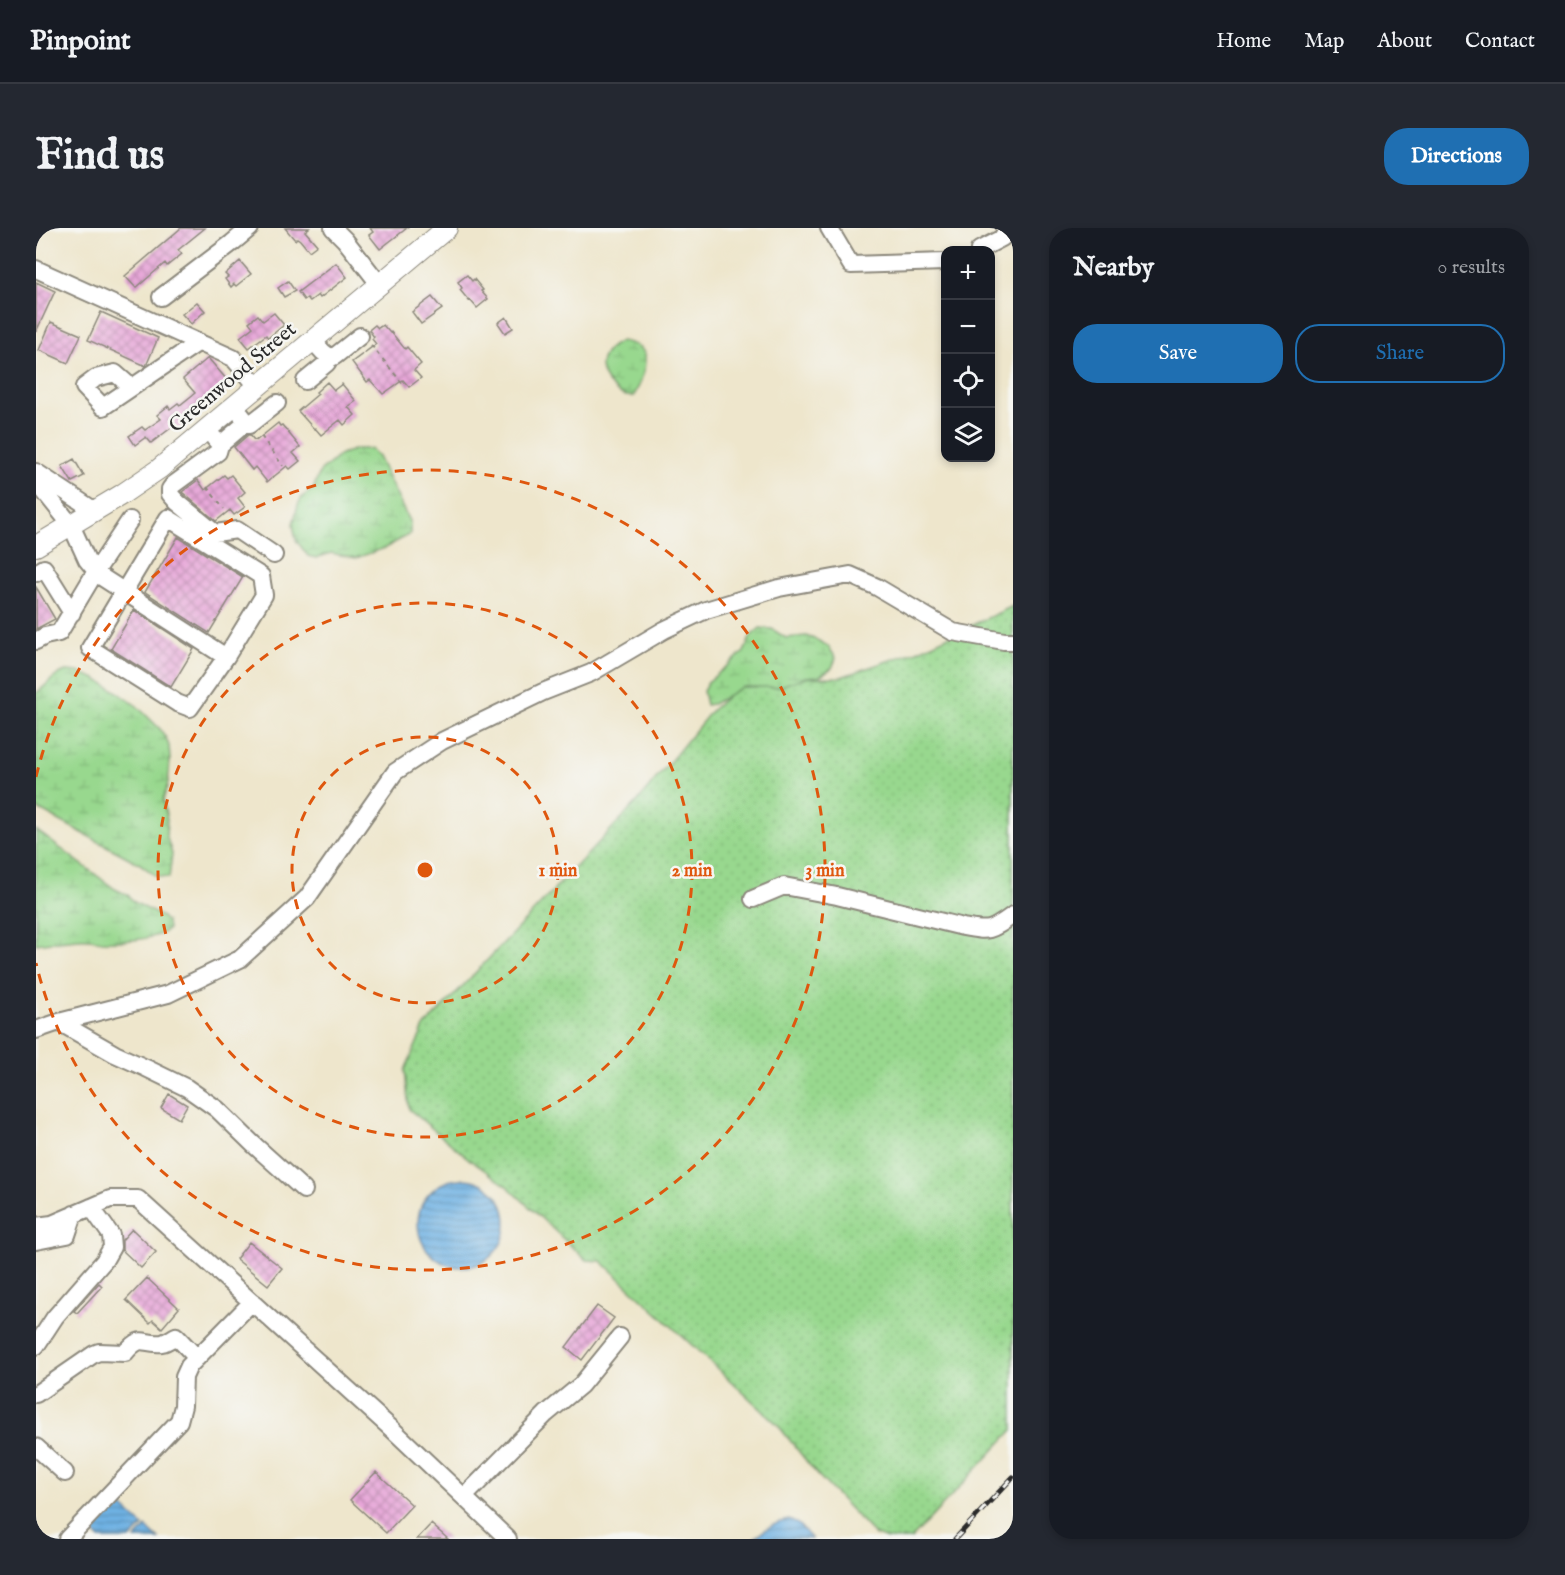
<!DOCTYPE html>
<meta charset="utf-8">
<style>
:root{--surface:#171b24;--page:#242831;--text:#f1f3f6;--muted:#9ea1a6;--line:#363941;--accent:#1f6fb2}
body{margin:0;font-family:"IM FELL English",serif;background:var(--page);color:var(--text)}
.controls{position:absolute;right:18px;top:18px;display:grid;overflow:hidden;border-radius:12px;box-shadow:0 3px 9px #0003}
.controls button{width:54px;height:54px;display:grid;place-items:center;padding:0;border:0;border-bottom:2px solid var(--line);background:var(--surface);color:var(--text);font:30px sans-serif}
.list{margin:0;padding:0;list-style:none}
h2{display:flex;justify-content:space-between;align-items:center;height:78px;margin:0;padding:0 24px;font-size:26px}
h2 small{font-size:20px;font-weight:400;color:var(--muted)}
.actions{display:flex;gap:12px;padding:18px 24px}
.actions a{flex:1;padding:14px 0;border:2px solid var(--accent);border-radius:24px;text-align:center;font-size:21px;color:var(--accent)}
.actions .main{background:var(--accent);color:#fff}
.icon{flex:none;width:33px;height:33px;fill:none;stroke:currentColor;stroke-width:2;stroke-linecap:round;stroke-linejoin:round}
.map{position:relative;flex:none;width:977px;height:1311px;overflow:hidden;border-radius:24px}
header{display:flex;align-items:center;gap:36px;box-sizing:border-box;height:84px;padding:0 30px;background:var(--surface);border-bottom:2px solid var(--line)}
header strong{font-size:28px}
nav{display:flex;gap:33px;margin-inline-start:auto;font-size:21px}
.intro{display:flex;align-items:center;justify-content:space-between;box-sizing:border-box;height:144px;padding:0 36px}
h1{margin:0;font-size:42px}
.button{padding:15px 27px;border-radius:24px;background:var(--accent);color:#fff;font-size:21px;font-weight:700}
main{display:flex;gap:36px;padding:0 36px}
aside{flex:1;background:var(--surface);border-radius:24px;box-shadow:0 3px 9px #0003}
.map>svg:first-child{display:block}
</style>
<header>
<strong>Pinpoint</strong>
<nav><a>Home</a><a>Map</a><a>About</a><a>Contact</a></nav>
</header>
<div class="intro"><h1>Find us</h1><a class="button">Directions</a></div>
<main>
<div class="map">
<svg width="977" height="1311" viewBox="0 0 977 1311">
<defs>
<pattern id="grass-dots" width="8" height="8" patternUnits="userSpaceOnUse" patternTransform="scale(1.5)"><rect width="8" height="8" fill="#98d88e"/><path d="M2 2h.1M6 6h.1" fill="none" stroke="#83ba7b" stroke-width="1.8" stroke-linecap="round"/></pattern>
<pattern id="wetland-marsh" width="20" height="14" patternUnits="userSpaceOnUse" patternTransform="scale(1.5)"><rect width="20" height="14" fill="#98d88e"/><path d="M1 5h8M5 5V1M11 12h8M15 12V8" fill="none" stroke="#83ba7b"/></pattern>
<pattern id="water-rules" width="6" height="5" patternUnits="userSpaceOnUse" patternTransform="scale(1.5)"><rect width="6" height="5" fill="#6eb1e3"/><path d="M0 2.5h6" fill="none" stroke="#5b90b8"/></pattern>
<pattern id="building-cross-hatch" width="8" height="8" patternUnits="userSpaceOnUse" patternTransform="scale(1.5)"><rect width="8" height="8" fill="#e7a5d8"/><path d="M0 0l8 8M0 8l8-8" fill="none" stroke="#bb87af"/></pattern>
</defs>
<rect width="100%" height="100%" fill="#f6f6f2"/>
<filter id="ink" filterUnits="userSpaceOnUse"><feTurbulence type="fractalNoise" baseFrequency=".0167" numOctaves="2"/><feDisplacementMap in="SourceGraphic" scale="12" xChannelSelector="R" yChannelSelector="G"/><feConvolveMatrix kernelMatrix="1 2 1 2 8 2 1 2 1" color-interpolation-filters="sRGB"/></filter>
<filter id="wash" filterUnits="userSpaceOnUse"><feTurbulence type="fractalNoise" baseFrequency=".008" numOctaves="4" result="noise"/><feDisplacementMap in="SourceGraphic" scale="24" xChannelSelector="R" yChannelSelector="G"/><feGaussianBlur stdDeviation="1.35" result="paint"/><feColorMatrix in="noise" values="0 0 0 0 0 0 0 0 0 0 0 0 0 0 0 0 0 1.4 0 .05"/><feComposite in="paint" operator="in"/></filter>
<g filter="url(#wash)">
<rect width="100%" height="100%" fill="#eee6cc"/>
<path fill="url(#grass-dots)" stroke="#62825c" stroke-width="1.5" d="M977 378V1202L875 1311H851L838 1306 779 1244 741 1196 565 1033 550 1032 471 958 434 932 373 881 369 842 388 799 601 574 676 482 707 454 739 450 805 449 881 423Z"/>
<path fill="url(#wetland-marsh)" stroke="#62825c" stroke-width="1.5" d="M585 113C607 117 613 123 607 146 605 154 602 161 598 168 589 170 582 165 576 159 558 141 563 124 585 113Z
M321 221H335L342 229 374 295V306L349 320 320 330 295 325 280 330 272 328 260 312 257 296 262 277 266 269 277 261 284 244 305 226Z
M724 400 736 401 750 410 770 408 781 412 792 418 800 430 796 440 783 448 769 449 742 459H706L677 476 670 477 667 463 673 453 708 424 715 408Z
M30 443 43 444 60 451 80 463 101 478 124 501 130 510 133 518 134 532 132 555 127 572 131 592 130 607 136 626 133 650 120 648 104 636 0 580V465C11 458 18 446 30 443Z
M0 602 79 661 92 667 98 674 126 689 131 694 132 701C122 712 82 714 67 713 59 712 51 710 43 711 29 712 14 714 0 716Z"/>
<path fill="url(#water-rules)" stroke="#4c6e87" stroke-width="1.5" d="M382 995a44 44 0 1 1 88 0a44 44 0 1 1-88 0Z
M77 1270 107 1298 94 1311H64L50 1298Z
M753 1292 762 1296 776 1311H717C728 1302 739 1294 753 1292Z
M110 1299 123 1311H99Z"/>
<g id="blocks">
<path fill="url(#building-cross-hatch)" d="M145 0H169L142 22 146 26 131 38 129 35 100 60 89 48Z
M249 0H273L269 3 281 17 273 23 264 12 261 10 259 12Z
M334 0H371L344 21 333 7 337 4Z
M204 33 215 46 200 58 198 56 195 59 189 51 192 49 189 46Z
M300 35 311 49 284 70 282 67 274 73 271 70 268 72 262 64Z
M431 47 436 53 438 51 447 62 445 63 452 71 441 80 434 72 433 73 424 62 426 60 422 54Z
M252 53 259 63 248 69 242 60Z
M0 54 19 63 0 104Z
M396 69 406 81 385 96 376 84Z
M161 74 169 83 155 96 146 86Z
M65 84 122 110 110 138 52 112Z
M238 85 248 97 232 110 230 107 213 120 204 109 217 99 213 94 222 87 227 93Z
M470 89 477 100 469 105 462 95Z
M15 94 45 107 32 135 3 122Z
M339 97 342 100 347 97 354 105 355 104 369 121 371 119 385 136 378 142 385 150 373 159 367 152 347 166 334 152 331 154 316 134 340 116 336 111 338 109 333 102Z
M172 130 192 153 148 192 151 196 143 202 139 197 115 215 110 209 99 217 93 208 106 199 109 202 125 191 121 187 132 178 134 181 142 175 144 177 159 165 147 151Z
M291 154 298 162 306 156 320 173 312 179 319 187 308 197 304 192 285 207 279 200 278 201 262 183 282 166 280 164Z
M242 195 244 198 246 197 264 219 257 225 264 233 254 241 251 238 231 254 219 239 216 242 198 219 212 207H214L218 212 221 211V212Z
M38 231 48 248 36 254 26 238Z
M188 247 191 250 195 247 209 264 202 270 209 279 198 287 194 282 180 293 146 264 162 252 169 262Z
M142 309 207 349 173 405 109 364Z
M0 359 19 391 0 401Z
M98 382 158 421 135 459 75 421Z
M133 866 151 877 143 891 125 880Z
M96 1001 120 1024 105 1040 86 1022V1012Z
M213 1014 246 1040 232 1057 200 1031Z
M111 1050 143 1080 126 1100 117 1092 114 1095 90 1072Z
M63 1055 66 1058 41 1085 38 1083Z
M561 1078 578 1090 546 1132 530 1119Z
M340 1244 376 1277 350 1305 314 1272Z
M395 1296 412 1311H381Z"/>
</g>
</g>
<g filter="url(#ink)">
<use href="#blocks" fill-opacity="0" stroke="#8c887c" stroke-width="1.5"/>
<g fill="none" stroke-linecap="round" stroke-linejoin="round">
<g stroke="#8c887c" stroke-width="20">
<path id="minor" d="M297 0 309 12 344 57
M793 0 815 37 909 34
M943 22 966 10 970 3 969 0
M0 41 197 130 222 159
M125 69 196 15 214 0
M277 113 287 124 295 130 299 128 324 108
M269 153 291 135 292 129
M95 159 79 145 60 150 48 159 67 179 163 114
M199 179 213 197 241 175
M178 210 184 217 211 194
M184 217 182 224 137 257 134 261V266L141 274 179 305 201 302 238 327
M0 244 59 283
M0 259 3 257 35 297 51 332 64 348 190 429 154 480 141 475 54 420 132 290 225 348 228 367 190 429
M0 345 8 340 36 385
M0 413 9 408 23 405 60 343 94 292
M717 671 748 658 801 668 927 699C954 704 955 703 977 687
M23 794 132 766 204 731 271 670 359 544 406 513 507 464 555 445 628 402 670 382 743 360 814 347 841 359 917 404 968 413H977
M0 802 23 794 79 826 110 840 151 860 181 881 217 916 268 962
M0 998 16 996 74 971H102L357 1202 472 1311
M0 1013 31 1007 38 986
M0 1118 19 1089 68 1033 76 1019 75 1007 55 979
M0 1166 58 1126 63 1124 89 1125C106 1105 106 1117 126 1115 131 1114 136 1110 140 1108L161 1130
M0 1219 29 1245
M428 1269 510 1186 545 1157 584 1109
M31 1311 143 1193 147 1178 148 1149 153 1138 216 1074"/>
</g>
<g stroke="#8c887c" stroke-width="22">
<path id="major" d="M0 318 85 267 123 241 411 0"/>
</g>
<path stroke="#8c887c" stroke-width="2" stroke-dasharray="4.5 4.5" stroke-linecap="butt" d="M335 117 367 156
M225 208 247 238
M171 259 188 281"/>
<use href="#minor" stroke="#fff" stroke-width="16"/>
<use href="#major" stroke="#fff" stroke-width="20"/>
<g stroke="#2b2b2b" stroke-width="5">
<path id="rail" d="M919 1311 977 1249"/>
</g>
<use href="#rail" stroke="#f6f6f2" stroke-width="3" stroke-dasharray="9" stroke-linecap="butt"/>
</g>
</g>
<g fill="none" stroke="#df570e" stroke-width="3" stroke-dasharray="10 8">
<circle cx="389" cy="642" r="133"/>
<circle cx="389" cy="642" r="267"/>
<path d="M0 549A400 400 0 1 1 0 735"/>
</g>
<g text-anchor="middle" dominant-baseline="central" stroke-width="5" stroke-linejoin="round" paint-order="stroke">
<g font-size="21" fill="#2b2b2b" stroke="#f6f6f2">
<text transform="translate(197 150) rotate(-40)">Greenwood Street</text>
</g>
</g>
<circle cx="389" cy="642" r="9" fill="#df570e" stroke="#f6f6f2" stroke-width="3"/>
<g font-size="18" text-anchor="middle" font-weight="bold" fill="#df570e" stroke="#f6f6f2" stroke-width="5" stroke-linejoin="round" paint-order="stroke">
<text x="522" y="648">1 min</text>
<text x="656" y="648">2 min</text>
<text x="789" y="648">3 min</text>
</g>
</svg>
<div class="controls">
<button>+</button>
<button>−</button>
<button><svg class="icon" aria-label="locate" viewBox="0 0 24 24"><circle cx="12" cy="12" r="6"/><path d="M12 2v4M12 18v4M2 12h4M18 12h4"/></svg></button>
<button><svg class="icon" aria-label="layers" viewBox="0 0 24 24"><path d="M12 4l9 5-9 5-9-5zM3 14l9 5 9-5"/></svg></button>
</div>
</div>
<aside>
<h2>Nearby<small>0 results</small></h2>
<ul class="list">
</ul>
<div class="actions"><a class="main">Save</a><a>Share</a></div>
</aside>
</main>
